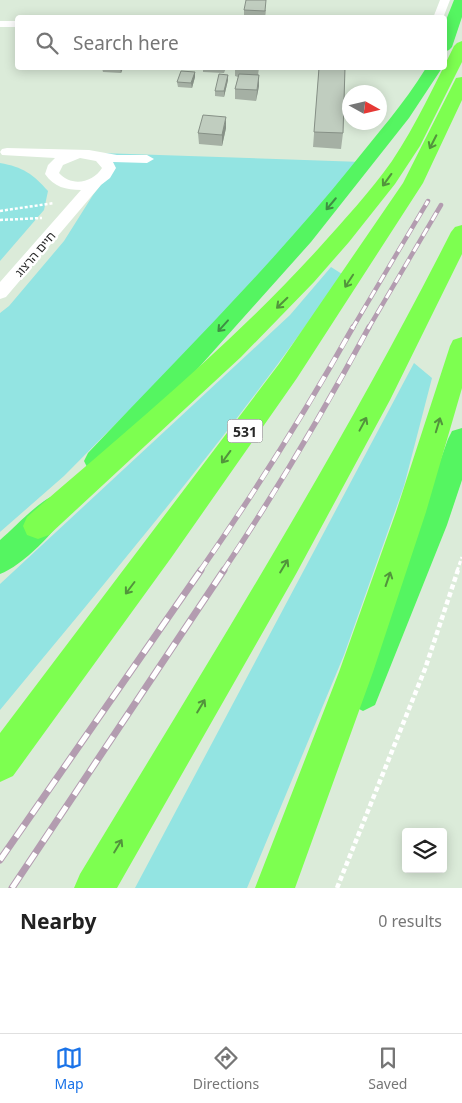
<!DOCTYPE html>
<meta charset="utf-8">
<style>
:root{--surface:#fff;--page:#f6f6f6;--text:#222;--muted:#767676;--line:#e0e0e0;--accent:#1a73e8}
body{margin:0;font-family:"Noto Sans","Noto Sans Hebrew",sans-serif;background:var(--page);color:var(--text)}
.controls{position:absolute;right:15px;bottom:15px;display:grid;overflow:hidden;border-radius:5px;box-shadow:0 2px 12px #0003}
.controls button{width:45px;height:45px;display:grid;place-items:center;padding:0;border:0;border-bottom:1px solid var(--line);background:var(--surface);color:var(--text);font:25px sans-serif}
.compass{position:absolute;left:342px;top:85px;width:45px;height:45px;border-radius:50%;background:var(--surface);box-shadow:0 2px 12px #0003;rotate:98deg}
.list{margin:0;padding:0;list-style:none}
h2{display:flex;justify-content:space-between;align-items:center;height:65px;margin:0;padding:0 20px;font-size:21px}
h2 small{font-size:16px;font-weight:400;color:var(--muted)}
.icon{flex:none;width:28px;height:28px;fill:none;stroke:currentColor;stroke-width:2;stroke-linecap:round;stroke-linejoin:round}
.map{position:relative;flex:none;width:462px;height:888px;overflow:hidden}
.search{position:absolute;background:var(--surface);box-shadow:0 2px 12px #0003;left:15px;right:15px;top:15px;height:55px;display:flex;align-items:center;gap:12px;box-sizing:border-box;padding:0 18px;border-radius:5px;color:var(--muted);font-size:19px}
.sheet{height:145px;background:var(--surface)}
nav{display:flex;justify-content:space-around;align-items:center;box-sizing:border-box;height:70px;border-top:1px solid var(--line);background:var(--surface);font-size:14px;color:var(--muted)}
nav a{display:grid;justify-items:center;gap:2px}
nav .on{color:var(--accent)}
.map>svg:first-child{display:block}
</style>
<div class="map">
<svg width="462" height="888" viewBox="0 0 462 888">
<rect width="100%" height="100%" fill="#dbebd9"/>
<path fill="#93e4e2" d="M100 153 362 162 288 250 64 476 0 532V313L9 306 64 241 93 195 113 169Z
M0 163C23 167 33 174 48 191L44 210 0 261Z
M331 267 342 274C238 426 117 568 0 710V584L290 315Z
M414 363 432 378 404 486 344 655 247 888H135Z"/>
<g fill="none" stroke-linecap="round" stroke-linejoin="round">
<path stroke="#fff" stroke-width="2.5" stroke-dasharray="3 2" stroke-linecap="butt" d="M0 211 54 203
M0 220 42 218"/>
<path stroke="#fff" stroke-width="3" stroke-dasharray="4 2.5" stroke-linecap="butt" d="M457 571 462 557"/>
<path stroke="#fff" stroke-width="4.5" stroke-dasharray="5 3" stroke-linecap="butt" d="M337 888 425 669 458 570"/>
<path fill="#fff" fill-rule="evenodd" d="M440 0H450L443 18H433Z
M0 21H18V27H0Z
M7 148 89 150 117 155H147L154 159 147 163 113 162 116 168 110 178 101 185 6 297 0 299V282L81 190C66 190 54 187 45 174L48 165 55 158 2 155 0 152 2 149ZM80 158 96 161 102 168C93 183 71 187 59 173L63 165Z"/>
<path fill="#55f561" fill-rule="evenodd" d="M454 0H462V17L452 47 449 50 444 52V25Z
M426 68H442L409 118 311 242 108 469 98 473 88 469 84 461 88 453C177 359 269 268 350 168 376 135 404 104 426 68Z
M462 428V480L447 525 375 705 363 711 351 705 345 693 417 525 448 439 452 431Z
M53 496 63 500 68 509C57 531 22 566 0 574V540C14 528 38 502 53 496Z"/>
<path fill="#7dff50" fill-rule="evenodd" d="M462 41V62L420 146 395 184 349 242 314 282 241 357 49 535 38 539 27 535 23 526 27 517C127 430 230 346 319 248 344 220 370 192 392 161 416 125 435 84 454 46L457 43Z
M462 77V100L423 183 297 378 171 558 13 776 0 782V733L279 364 403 183 454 82 456 78Z
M462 225V254L390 400 296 574 117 888H74L80 874C208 662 339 453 451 232L455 227Z
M462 337V388L426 512 373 672 295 888H255L339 672 396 512 450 346 453 340Z"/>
<g stroke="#b39cb0" stroke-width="4.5">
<path id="rail-far2" d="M352 329 428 201
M368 329 441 205"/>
</g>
<g stroke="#b39cb0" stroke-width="5.5">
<path id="rail-far1" d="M200 571C255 492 306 411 353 327
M223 571C276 492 324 411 369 327"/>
</g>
<g stroke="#b39cb0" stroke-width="7">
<path id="rail" d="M0 860 201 570
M12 888 224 570"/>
</g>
<use href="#rail-far2" stroke="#fff" stroke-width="3" stroke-dasharray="9" stroke-linecap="butt"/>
<use href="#rail-far1" stroke="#fff" stroke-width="4" stroke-dasharray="11" stroke-linecap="butt"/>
<use href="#rail" stroke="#fff" stroke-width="5" stroke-dasharray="14" stroke-linecap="butt"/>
</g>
<path fill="#a5b0a4" d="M244 10H266L265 18H244Z
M102 68H123L121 73 103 72Z
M203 68H226L224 73 203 72Z
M235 68H259L258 75 259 86 256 101 235 99V89L238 77 235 76Z
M319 68H345L343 133 341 149 313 147Z
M195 72V77L192 88 178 87 177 82Z
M228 75V80L224 97 215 96V91Z
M226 128 222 146 199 144 198 133Z"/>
<path fill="#869086" d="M120 68H123L121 73Z
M195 72V77L192 88 191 83Z
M228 75V80L224 97V91Z
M259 75V86L256 101 257 90Z
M226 117V128L222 146V135Z"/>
<path fill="#c0cdbf" stroke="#869086" d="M246 0H266L265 11 244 10Z
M319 68H345L343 133 314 132Z
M181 71 195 72 191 83 177 82Z
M219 74 228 75 224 91H215Z
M239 74 259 75 257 90 235 89Z
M203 115 226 117 222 135 198 133Z"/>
<defs><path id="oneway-shaft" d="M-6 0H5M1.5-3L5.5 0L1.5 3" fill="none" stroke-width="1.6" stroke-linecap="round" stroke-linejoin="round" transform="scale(1.25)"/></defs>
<g stroke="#52943c">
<use href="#oneway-shaft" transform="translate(433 142) rotate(117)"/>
<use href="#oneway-shaft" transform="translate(387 180) rotate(126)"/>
<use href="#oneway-shaft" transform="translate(349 281) rotate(123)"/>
<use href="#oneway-shaft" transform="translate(282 303) rotate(136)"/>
<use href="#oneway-shaft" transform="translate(363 424) rotate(-62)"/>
<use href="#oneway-shaft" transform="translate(438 425) rotate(-73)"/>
<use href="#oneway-shaft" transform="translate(226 457) rotate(126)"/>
<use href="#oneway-shaft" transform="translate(284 566) rotate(-59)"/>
<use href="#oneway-shaft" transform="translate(388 579) rotate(-71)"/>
<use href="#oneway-shaft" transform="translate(130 588) rotate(127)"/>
<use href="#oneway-shaft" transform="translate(201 706) rotate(-59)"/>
<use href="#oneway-shaft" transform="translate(118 846) rotate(-59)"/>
</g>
<g stroke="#3e8e44">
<use href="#oneway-shaft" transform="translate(331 204) rotate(130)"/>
<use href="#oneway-shaft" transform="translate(223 326) rotate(132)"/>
</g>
<g text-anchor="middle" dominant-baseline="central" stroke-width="5" stroke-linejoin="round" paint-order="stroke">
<g font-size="12" fill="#282828" stroke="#fff">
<text transform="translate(35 254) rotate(-49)">חיים הרצוג</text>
</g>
<rect fill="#fff" stroke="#686868" stroke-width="1" x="227.5" y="419.5" width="35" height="23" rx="4"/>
<g font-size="14" font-weight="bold" fill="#282828">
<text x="245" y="431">531</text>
</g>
</g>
</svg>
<div class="controls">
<button><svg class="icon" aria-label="layers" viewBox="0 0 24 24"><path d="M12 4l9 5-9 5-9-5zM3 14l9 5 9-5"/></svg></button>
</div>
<svg class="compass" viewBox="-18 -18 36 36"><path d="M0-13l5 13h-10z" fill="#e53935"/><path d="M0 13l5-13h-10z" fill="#767676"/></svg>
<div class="search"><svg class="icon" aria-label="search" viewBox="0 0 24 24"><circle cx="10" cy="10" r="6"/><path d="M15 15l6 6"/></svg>Search here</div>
</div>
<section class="sheet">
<h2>Nearby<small>0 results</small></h2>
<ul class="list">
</ul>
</section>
<nav>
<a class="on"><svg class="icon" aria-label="map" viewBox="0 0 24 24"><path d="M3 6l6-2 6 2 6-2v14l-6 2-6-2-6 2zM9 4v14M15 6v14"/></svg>Map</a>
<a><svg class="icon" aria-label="directions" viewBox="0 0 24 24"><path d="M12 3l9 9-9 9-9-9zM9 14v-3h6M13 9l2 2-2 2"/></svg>Directions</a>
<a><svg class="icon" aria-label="saved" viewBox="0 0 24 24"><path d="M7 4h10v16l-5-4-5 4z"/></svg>Saved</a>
</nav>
